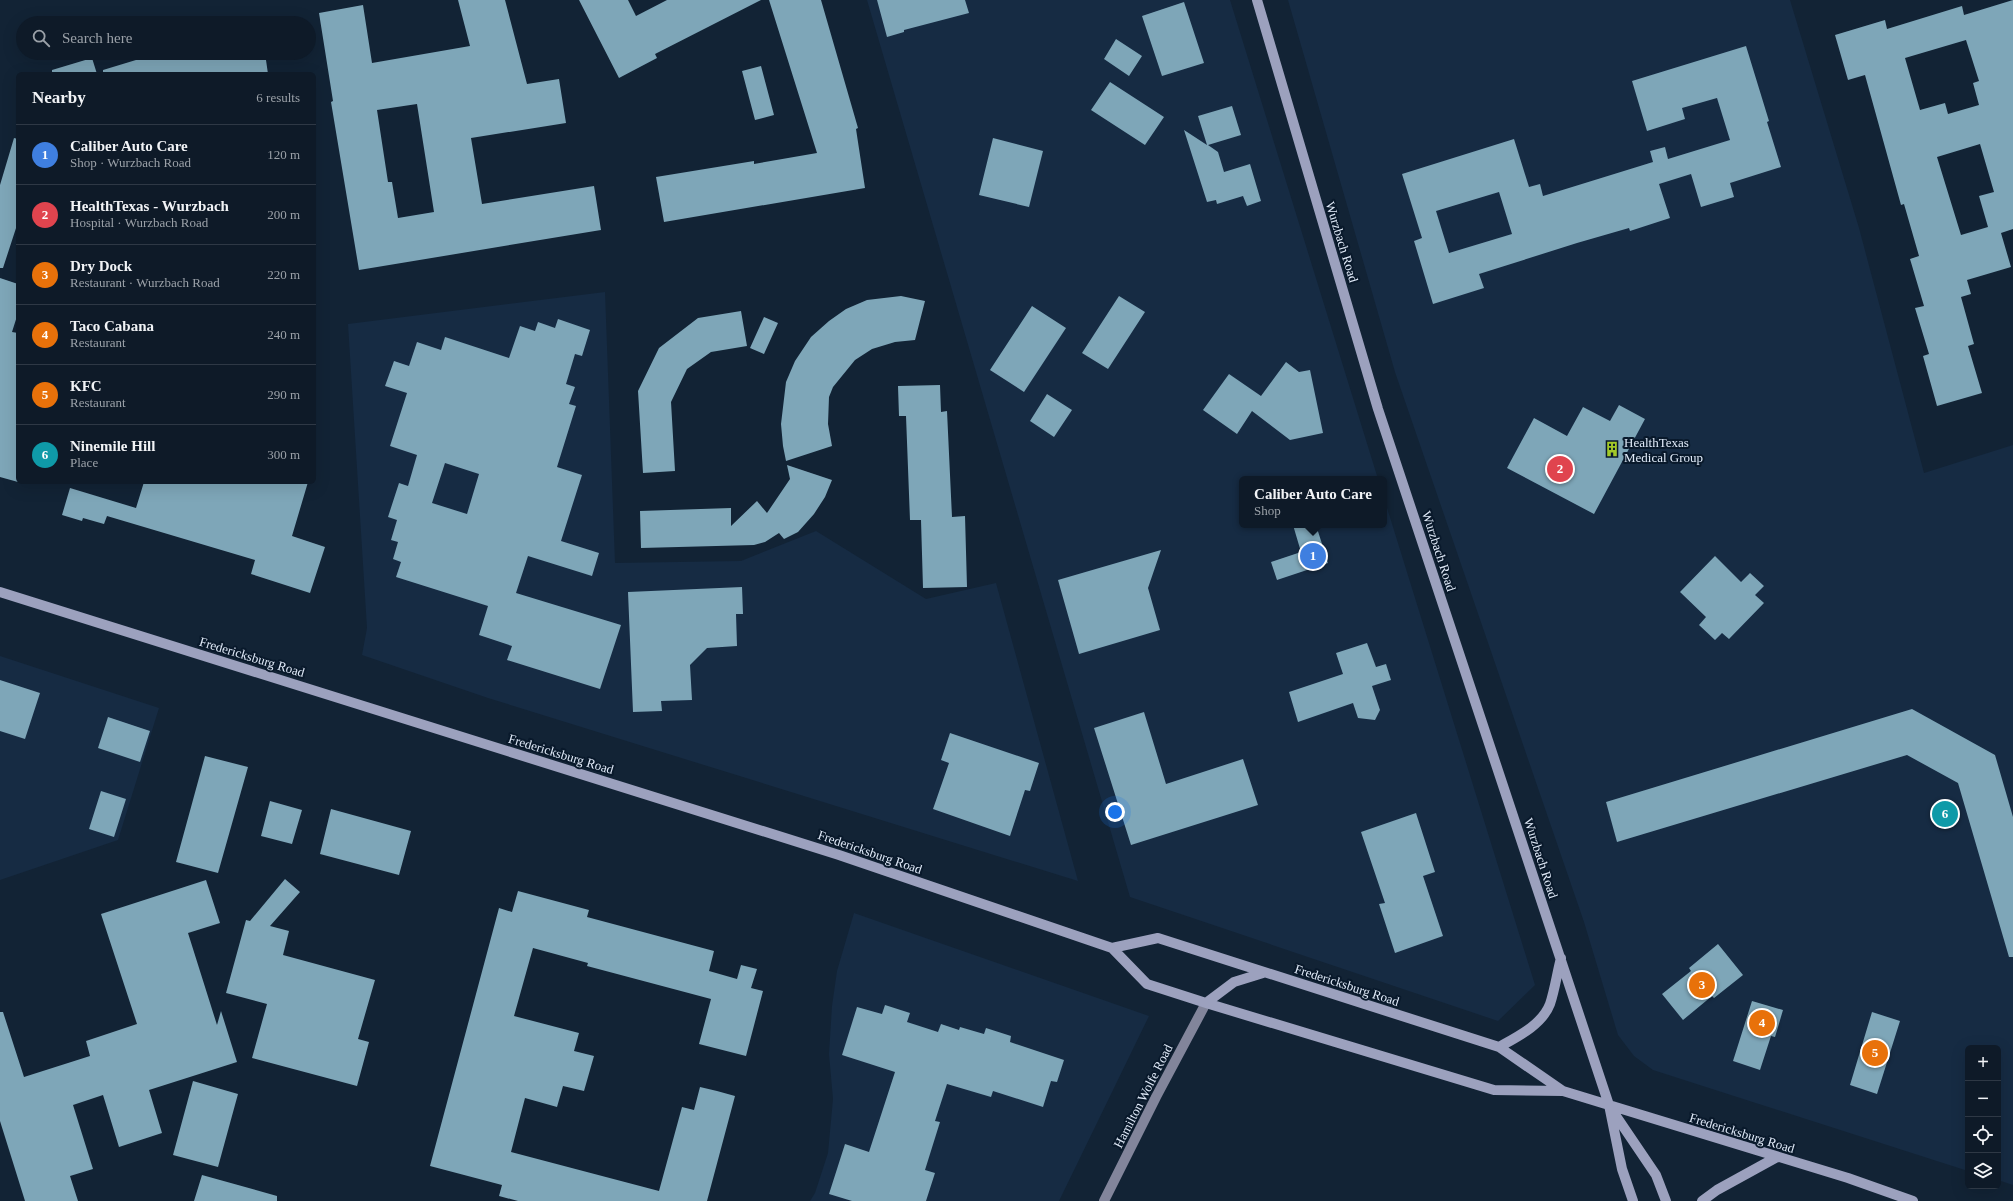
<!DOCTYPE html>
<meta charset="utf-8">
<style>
:root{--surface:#0e1a28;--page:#172330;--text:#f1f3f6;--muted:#9ba1a8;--line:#2e3845;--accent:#1a73e8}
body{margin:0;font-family:Georgia,serif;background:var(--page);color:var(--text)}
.controls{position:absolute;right:12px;bottom:12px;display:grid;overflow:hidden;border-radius:6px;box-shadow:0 4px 16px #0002}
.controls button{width:36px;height:36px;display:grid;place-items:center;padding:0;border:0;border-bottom:1px solid var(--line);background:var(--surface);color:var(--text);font:20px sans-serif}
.you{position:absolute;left:1115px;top:812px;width:14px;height:14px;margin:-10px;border:3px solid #fff;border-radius:50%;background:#1a73e8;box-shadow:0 0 0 6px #1a73e833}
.badge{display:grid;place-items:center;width:26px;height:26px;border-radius:50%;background:var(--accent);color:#fff;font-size:13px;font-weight:700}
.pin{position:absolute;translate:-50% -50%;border:2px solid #fff;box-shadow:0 1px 4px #0006}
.popup{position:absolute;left:1239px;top:476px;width:148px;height:52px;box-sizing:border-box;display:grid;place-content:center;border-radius:6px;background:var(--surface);filter:drop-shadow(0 1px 3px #0005);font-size:13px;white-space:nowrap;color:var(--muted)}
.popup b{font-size:15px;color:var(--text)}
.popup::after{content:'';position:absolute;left:50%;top:100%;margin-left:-8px;border:8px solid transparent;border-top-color:var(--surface)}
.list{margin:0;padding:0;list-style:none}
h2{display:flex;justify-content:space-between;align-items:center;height:52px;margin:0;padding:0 16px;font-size:17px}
h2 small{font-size:13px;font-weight:400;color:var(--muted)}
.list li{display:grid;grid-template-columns:26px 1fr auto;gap:12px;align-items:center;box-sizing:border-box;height:60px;padding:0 16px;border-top:1px solid var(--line)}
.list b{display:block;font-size:15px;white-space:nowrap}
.list p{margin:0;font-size:13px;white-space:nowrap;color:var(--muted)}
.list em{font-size:13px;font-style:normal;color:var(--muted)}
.icon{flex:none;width:22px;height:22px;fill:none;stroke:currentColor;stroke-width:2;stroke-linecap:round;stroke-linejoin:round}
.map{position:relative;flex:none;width:2013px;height:1201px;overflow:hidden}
.search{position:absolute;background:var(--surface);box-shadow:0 4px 16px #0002;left:16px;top:16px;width:300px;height:44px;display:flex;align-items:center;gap:10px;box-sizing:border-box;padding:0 14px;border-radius:22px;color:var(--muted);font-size:15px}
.panel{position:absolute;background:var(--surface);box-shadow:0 4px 16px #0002;left:16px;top:72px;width:300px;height:412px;border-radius:6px}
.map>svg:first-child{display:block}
</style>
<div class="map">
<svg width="2013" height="1201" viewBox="0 0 2013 1201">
<rect width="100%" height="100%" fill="#122335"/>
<path fill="#162b43" d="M867 0H1230L1378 479H1242V525H1384V498L1535 985 1498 1021 1130 897Z
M1288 0H1790L1859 228 1924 473 2013 445V1185L1998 1180V1048H1968V1171L1653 1070 1634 1056 1618 1035 1584 922 1395 372Z
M605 292 615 563 741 561 816 531 926 599 996 583 1078 881 488 698 362 655 367 628 348 324Z
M0 656 159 708 118 840 0 880Z
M854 913 1149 1016 1059 1201H810L815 1193 828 1153 833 1099 829 1054 832 1006 837 971Z"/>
<path fill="#7ea6b8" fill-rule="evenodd" d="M458 0H505L527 84 559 79 566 123 471 138 482 204 594 186 601 230 359 270 331 102 333 101 319 13 363 5 372 63 470 46ZM417 104 434 212 398 218 392 182H388L377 110Z
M579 0H628L636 16 667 0H761L655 54 657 58 619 78Z
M769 0H821L858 128 856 129 865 188 664 222 656 177 754 161V164L817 153Z
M877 0H965L969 13 904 30V32L887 37Z
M2013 0V229L2001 233 2011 267 1967 280 1971 294 1961 297 1974 344 1968 346 1982 393 1937 406 1923 356 1929 354 1915 308 1924 306 1910 259 1919 256 1904 204 1901 205 1865 75 1848 80 1835 35 1885 20 1887 29 1962 6 1964 15ZM1966 40 1979 81 1973 83 1979 105 1948 114 1945 103 1920 110 1905 58ZM1980 144 1994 192 1979 196 1988 227 1961 235 1937 157Z
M1184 2 1204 63 1162 76 1142 16Z
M1116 39 1142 56 1129 76 1104 59Z
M1746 46 1769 121 1767 122 1781 167 1730 183 1734 197 1701 207 1691 174 1659 184 1670 218 1630 231 1629 228 1577 243 1479 274 1484 288 1433 304 1414 241 1422 238 1402 174 1514 139 1529 187 1540 184 1543 196 1653 162 1650 151 1665 147 1668 159 1730 140 1717 98 1682 108 1685 119 1647 131 1632 81ZM1499 192 1512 234 1449 253 1436 211Z
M159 53H265L268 74H103V70Z
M92 58 97 74H52V70Z
M761 66 774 115 755 120 742 71Z
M1110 82 1164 117 1145 145 1091 110Z
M1232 106 1241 135 1208 145 1218 152 1224 172 1250 164 1261 201 1247 206 1243 196 1217 204 1216 200 1207 202 1184 130 1207 145 1198 116Z
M14 138 18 139V222L3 268H0V185Z
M993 138 1043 151 1029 207 979 195Z
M0 278 18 284V313L12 332 18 333V482L0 477Z
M901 296 925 301 915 340 895 342 872 349 855 360 833 387 829 397 828 424 832 446 786 461 783 446 781 424 786 382 795 361 811 337 829 321 846 309 867 300Z
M1119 296 1145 312 1108 369 1082 353Z
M1032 306 1066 328 1024 392 990 370Z
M741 311 747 346 711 352 687 369 671 402 675 471 643 473 638 391 659 348 698 318Z
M764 317 778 323 764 354 750 348Z
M558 319 590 330 582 356 575 354 566 384 575 387 569 404 576 406 557 467 582 475 561 541 599 553 592 576 528 556 516 593 621 625 600 689 507 660 512 646 479 635 488 606 396 577 401 562 393 559 398 542 391 540 397 520 388 517 399 483 408 486 417 455 390 446 407 393 385 386 394 361 409 366 417 342 441 350 445 337 509 358 520 326 535 331 538 322 555 328ZM445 463 479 474 467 514 432 503Z
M1286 362 1299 372 1310 370 1323 433 1290 440 1252 411 1237 434 1203 410 1229 374 1261 396Z
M940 385 941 412 947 411 952 517 965 516 967 587 923 588 921 520H910L906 416H899L898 386Z
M1047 394 1072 410 1054 437 1030 421Z
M1619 405 1645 419 1594 514 1507 468 1534 418 1567 436 1583 407 1610 421Z
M787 465 832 480 825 497 814 514 798 532 784 539 779 533 765 542 754 545 641 548 640 511 731 508V526L757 501 767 513 790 479Z
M144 482H308L292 536 325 547 310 593 251 574 255 560 107 516 104 524 83 518 82 521 62 515 70 488 136 508Z
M1293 525H1316L1328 563 1277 580 1271 562 1301 552Z
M1161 550 1148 588 1160 630 1079 654 1058 580Z
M1715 556 1741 582 1750 573 1764 586 1755 595 1764 603 1729 639 1722 633 1715 640 1699 625 1706 617 1680 592Z
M742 587 743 614H736L737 646 707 648 690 665 692 700 661 701 662 711 633 712 628 592Z
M1367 643 1376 667 1386 664 1391 680 1372 686 1380 710 1375 720 1358 718 1353 703 1298 722 1289 692 1343 674 1336 653Z
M0 680 40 693 25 739 0 731Z
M1912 709 1995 755 2013 817V957H2009L1958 783 1907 755 1617 842 1606 802Z
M1144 712 1166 784 1243 759 1258 805 1131 845 1094 728Z
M108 717 150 731 140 762 98 748Z
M950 733 1039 763 1030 791 1025 790 1010 836 933 809 949 763 941 760Z
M205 756 248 767 218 873 176 862Z
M101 791 126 799 114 837 89 829Z
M270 801 302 810 292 844 261 836Z
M331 809 411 831 399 875 320 854Z
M1416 813 1435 872 1423 876 1443 936 1395 953 1379 904 1385 903 1361 832Z
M285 879 300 892 270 926 289 931 283 955 375 980 358 1039 369 1042 357 1086 252 1058 267 1004 226 993 246 920 250 921Z
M206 880 220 923 188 933 217 1025 221 1011 237 1062 149 1090 162 1133 119 1147 103 1095 73 1105 93 1169 70 1176 78 1201H25L0 1121V1012H3L24 1077 90 1056 86 1041 137 1024 101 914Z
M518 891 589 910 587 917 714 951 709 971 737 979 741 965 757 969 751 988 763 991 746 1056 699 1044 711 999 587 966 588 963 533 948 514 1016 579 1033 574 1051 594 1056 584 1091 563 1086 557 1107 525 1098 511 1152 659 1191 682 1107 694 1110 700 1087 717 1091 735 1096 707 1201H518L499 1196 502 1185 430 1166 499 908 512 912Z
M1718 944 1743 975 1714 998 1712 996 1683 1020 1662 994 1691 971 1689 968Z
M1752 1001 1783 1010 1775 1037 1771 1036 1760 1070 1733 1061Z
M885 1005 910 1013 907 1022 938 1032 941 1024 959 1030 960 1027 984 1034 986 1028 1011 1036 1010 1042 1064 1060 1057 1082 1051 1081 1043 1107 993 1091 991 1097 947 1084 935 1121 940 1122 925 1170 935 1173 926 1201H852L829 1194 845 1144 869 1152 895 1072 842 1055 857 1007 882 1014Z
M1872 1012 1900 1021 1877 1094 1850 1085Z
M193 1081 238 1094 218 1167 173 1155Z
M202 1175 277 1196V1201H194Z"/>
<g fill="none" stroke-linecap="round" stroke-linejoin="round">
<path stroke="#82859b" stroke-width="10" d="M1104 1201 1156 1097 1206 1003"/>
<path stroke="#9ca1be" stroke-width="10" d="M1257 0 1378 409 1609 1105 1622 1169 1633 1201
M0 592 839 855 1112 948 1147 984 1206 1003 1494 1090 1563 1091 1848 1178 1913 1201
M1112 948 1158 938 1499 1047 1563 1091
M1206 1003 1234 982 1263 973
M1499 1047C1517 1037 1542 1025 1550 1004 1555 989 1557 973 1561 958
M1612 1110 1656 1175 1666 1201
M1702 1201 1717 1190 1777 1157"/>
</g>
<defs>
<g id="building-bare" transform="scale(1.2)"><path d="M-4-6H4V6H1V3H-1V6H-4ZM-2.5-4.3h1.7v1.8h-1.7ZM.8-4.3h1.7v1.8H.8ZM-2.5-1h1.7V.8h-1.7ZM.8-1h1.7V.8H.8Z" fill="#a2c929" stroke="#09192b" stroke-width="2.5" paint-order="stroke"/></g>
</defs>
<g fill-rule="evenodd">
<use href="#building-bare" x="1612" y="449"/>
</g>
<g text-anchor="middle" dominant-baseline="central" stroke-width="4" stroke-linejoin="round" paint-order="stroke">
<g font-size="13" fill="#e1ebf9" stroke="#09192b">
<text transform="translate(1342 242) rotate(73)">Wurzbach Road</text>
<text transform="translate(1439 551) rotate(72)">Wurzbach Road</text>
<text transform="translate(252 657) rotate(17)">Fredericksburg Road</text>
<text transform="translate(561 754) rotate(17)">Fredericksburg Road</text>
<text transform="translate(870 852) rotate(19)">Fredericksburg Road</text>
<text transform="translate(1541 858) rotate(72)">Wurzbach Road</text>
<text transform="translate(1347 985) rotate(18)">Fredericksburg Road</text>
<text transform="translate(1143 1096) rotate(-63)">Hamilton Wolfe Road</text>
<text transform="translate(1742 1133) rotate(17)">Fredericksburg Road</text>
</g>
<g font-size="13" fill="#e1ebf9" stroke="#09192b" text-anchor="start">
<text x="1624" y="442">HealthTexas<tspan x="1624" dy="15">Medical Group</tspan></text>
</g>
</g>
</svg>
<div class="controls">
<button>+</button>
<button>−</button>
<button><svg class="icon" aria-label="locate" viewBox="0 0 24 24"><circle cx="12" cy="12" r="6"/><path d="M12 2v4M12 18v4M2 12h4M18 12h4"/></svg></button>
<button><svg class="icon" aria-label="layers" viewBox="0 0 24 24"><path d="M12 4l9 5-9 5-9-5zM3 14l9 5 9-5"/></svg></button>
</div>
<div class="you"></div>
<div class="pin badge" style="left:1313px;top:556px;background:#3f7fe0">1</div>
<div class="popup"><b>Caliber Auto Care</b>Shop</div>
<div class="pin badge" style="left:1560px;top:469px;background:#e0444e">2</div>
<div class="pin badge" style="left:1702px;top:985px;background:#e8710a">3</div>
<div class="pin badge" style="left:1762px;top:1023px;background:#e8710a">4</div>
<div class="pin badge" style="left:1875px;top:1053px;background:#e8710a">5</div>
<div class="pin badge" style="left:1945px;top:814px;background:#0f9aa8">6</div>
<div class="search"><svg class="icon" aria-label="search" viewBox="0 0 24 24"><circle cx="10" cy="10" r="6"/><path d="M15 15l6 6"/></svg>Search here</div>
<section class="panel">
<h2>Nearby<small>6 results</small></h2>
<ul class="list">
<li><span class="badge" style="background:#3f7fe0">1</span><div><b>Caliber Auto Care</b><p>Shop · Wurzbach Road</p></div><em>120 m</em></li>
<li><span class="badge" style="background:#e0444e">2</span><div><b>HealthTexas - Wurzbach</b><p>Hospital · Wurzbach Road</p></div><em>200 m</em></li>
<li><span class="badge" style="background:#e8710a">3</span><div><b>Dry Dock</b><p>Restaurant · Wurzbach Road</p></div><em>220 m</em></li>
<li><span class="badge" style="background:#e8710a">4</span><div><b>Taco Cabana</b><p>Restaurant</p></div><em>240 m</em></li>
<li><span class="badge" style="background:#e8710a">5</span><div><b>KFC</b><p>Restaurant</p></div><em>290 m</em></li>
<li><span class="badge" style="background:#0f9aa8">6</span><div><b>Ninemile Hill</b><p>Place</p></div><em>300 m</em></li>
</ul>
</section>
</div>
